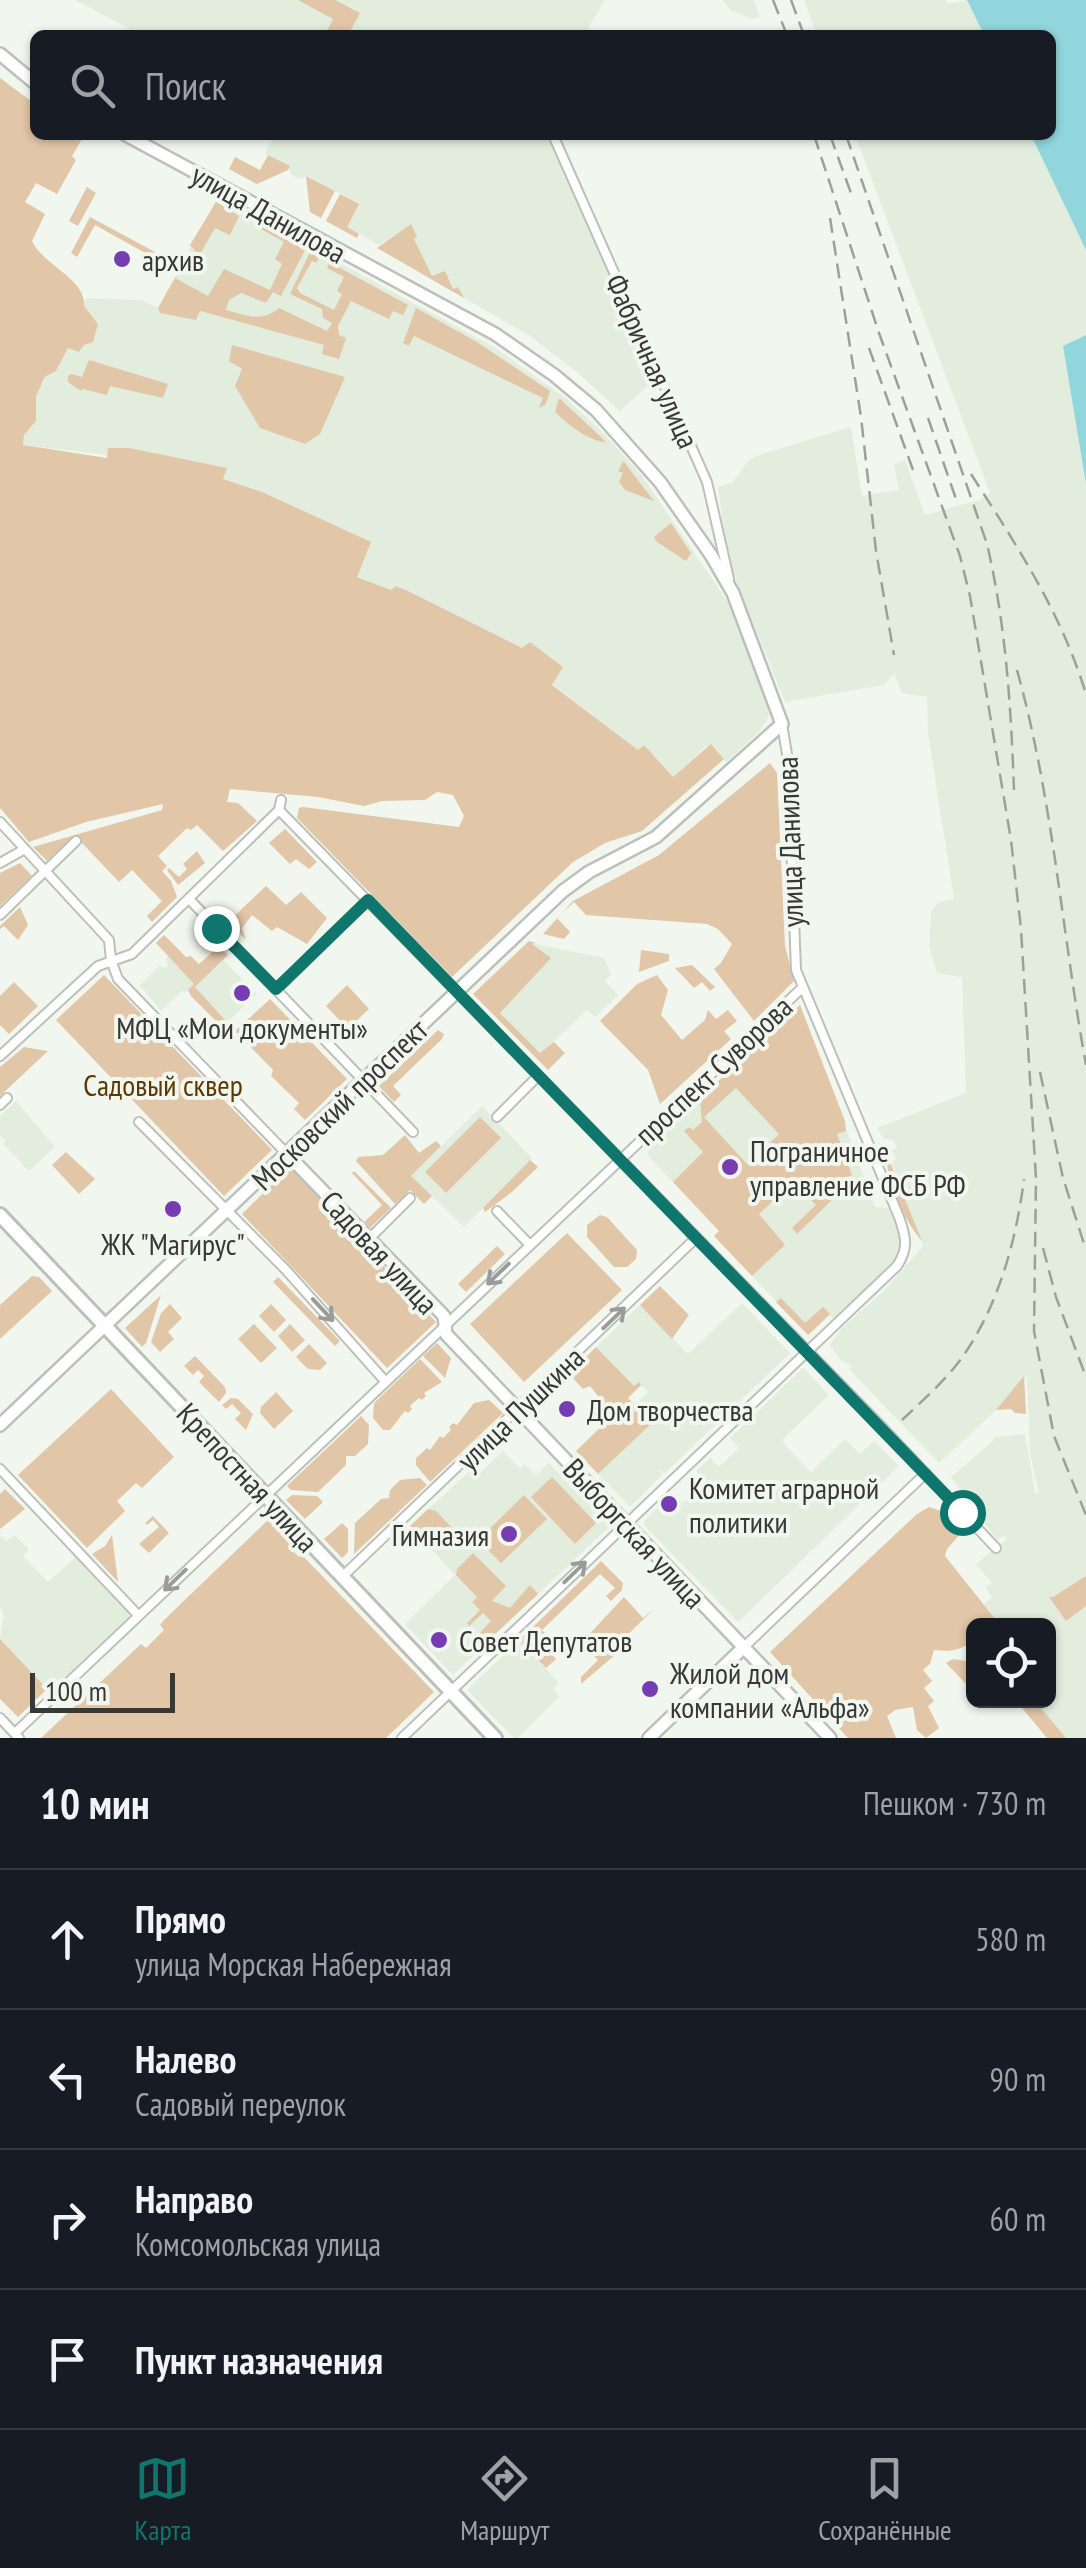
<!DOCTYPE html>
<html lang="ru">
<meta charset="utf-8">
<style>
:root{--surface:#171b24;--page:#242831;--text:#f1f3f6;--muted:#9ea1a6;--line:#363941;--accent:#0f766e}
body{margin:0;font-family:"PT Sans Narrow",sans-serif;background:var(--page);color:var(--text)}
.controls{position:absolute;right:30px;bottom:30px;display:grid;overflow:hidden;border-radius:15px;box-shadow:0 2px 8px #0004}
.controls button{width:90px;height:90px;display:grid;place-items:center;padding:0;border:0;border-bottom:2px solid var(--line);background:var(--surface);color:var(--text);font:50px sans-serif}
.scale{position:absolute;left:30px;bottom:25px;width:145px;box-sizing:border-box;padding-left:10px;border:5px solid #363935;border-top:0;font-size:28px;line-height:35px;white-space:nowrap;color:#363935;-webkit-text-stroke:8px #f1f7ef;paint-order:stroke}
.stop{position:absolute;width:30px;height:30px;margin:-22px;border:8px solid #0f766e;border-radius:50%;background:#fff}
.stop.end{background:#0f766e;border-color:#fff;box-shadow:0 2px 10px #0008}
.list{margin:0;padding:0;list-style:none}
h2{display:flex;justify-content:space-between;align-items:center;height:130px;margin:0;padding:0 40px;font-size:42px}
h2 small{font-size:32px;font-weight:400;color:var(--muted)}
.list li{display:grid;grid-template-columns:65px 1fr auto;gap:30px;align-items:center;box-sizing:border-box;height:140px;padding:0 40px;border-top:2px solid var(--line)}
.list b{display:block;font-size:38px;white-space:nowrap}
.list p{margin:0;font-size:32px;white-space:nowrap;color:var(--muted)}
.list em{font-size:32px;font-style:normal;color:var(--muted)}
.icon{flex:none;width:55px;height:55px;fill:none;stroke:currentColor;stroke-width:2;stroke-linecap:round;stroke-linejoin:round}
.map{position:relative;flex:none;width:1086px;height:1738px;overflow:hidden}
.search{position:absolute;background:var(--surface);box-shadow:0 2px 8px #0004;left:30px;right:30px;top:30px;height:110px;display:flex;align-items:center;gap:25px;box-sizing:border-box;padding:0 35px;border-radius:15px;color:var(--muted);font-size:38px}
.sheet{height:690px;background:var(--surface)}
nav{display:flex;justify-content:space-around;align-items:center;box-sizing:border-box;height:140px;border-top:2px solid var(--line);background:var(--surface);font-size:28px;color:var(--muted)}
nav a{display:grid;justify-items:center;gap:5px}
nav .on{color:var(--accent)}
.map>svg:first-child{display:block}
</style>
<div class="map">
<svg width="1086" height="1738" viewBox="0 0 1086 1738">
<rect width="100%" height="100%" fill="#f1f7ef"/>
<path fill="#e2edde" d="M75 0H605L584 35H141Z
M723 0H754L760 17 752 19 731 11Z
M804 0H945L948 4 967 0 984 35H817Z
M275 135H547L655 377 652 382 620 411 577 372 527 334 429 278 406 228 379 245 347 227 358 203 307 176 299 179 291 174 289 166 265 153Z
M855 135H1031L1086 250V335L1063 346 1086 484V1738H1066L1035 1701 1048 1700V1626L1000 1625 984 1604 992 1597 986 1588 992 1583 976 1564 1007 1539 1004 1536 997 1540 951 1477 994 1440V1437L1025 1434 1035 1493H1039L1030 1454 1027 1376 1003 1404 939 1463 849 1369 852 1366 841 1360 829 1345 843 1327 883 1292 923 1246 891 1165 896 1158 892 1151 897 1148 893 1140 884 1139 877 1128 966 1093 962 977 937 973 929 947 931 911 939 902 954 899 928 733 927 697 902 693 894 674 883 685 785 702 728 560 718 487 733 482 749 460 759 455 851 427 862 496 899 490 894 465 905 460 925 515 979 500 990 493Z
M218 197 494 347 568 400 605 435 642 476 732 608 767 701 769 716 759 732 726 762 714 746H706L673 778 644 745 638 750 552 684 563 667 530 642 522 649 406 590 396 586 391 590 356 576 371 543 262 492 223 479 226 469 23 445 24 435 36 421V396L46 377 56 371 68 348 86 298 142 300 158 308Z
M530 943 604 958 611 974 605 981 618 995 595 1017 587 1010 541 1054 479 992Z
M169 956 195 984 185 993 182 991 161 1011 140 985 159 966 166 968 168 964 165 960Z
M223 960 257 994 227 1022 195 987Z
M800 1005 875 1207 890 1208 898 1223 901 1240 895 1259 879 1276 833 1318 830 1315 808 1335 714 1236 719 1231 649 1157 647 1148Z
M16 1101 55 1147 29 1171 3 1144 6 1141 0 1135V1116Z
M482 1106 532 1158 464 1227 411 1176Z
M742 1303 790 1353 664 1474 659 1469 662 1475 630 1507 598 1474 651 1423 635 1406 648 1392 639 1383 634 1387 596 1347 640 1305 688 1354Z
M803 1368 829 1395 782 1440 786 1446 811 1472 845 1439 860 1454 874 1441 899 1466 738 1622 644 1525V1521L673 1493 682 1503 686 1500 690 1504 709 1486 696 1471 710 1458 719 1467 739 1448 730 1438Z
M503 1451 520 1468 525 1464 536 1475 549 1463 610 1526 453 1675 405 1624 455 1575 410 1526 473 1468 480 1473Z
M14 1535 29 1549 23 1556 48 1582 76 1557 131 1615 49 1692 0 1639 4 1613 0 1608V1536L7 1541Z
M519 1640 558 1682 554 1690 559 1697 518 1738H514L467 1690Z"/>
<path fill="#e1c6a7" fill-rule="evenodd" d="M298 0H335L360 13 348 35H325L333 19Z
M0 78 35 104V135H79L82 139 72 156 76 160 57 194 36 183 25 202 45 214 32 241C42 264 87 280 84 306L98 324 93 342 84 345 79 352 68 348 56 371 45 377 36 396V421L24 435 23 445 107 458 108 448H129L227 468 223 479 262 492 371 542 357 577 391 590 396 586 406 590 522 648 530 642 563 667 552 685 638 750 644 745 673 777 711 744 724 759 642 831 605 843 573 862 452 977 297 818 299 808 303 807 459 827 464 816 453 795 437 792 425 800 382 801 364 806 318 797 230 789 227 802 238 803 257 821 223 851 197 825 191 830 187 828 158 856 167 866 162 871 171 881 177 897 152 922 147 916 162 901 132 870 119 882 83 844 72 838 47 861 33 847 162 810 163 804 86 822 29 842 0 808Z
M268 155 290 166 288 170 257 184 229 169 235 157 260 170Z
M306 176 335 191 321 218 310 212Z
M87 187 96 193 78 226 69 221Z
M340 194 359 204 347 227 359 234 357 238 326 221Z
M216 202 239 216 230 235 215 228 199 256 190 245Z
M90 217 168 259 165 264 95 225 77 257 71 253Z
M256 222 305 250 281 296 273 292 266 303 241 293 229 300 226 310C246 315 262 323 279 308L327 331 332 323 323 318 322 309 290 294 310 252 319 257 316 263 312 261 297 288 300 293 334 310 342 294 337 291 344 277 327 268 329 262 408 305 403 315 393 311 389 319 351 301 338 326 339 335 346 338 339 359 322 354 324 345 200 311 196 320 160 313 158 308 175 278 208 296 224 269 270 290 282 264 275 259 284 242 254 225Z
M411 224 417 237 414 239 432 276 445 271 453 289 458 287 464 298 377 248Z
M416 308 477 342 550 391 546 404 539 408 543 398 414 336 409 346 403 343Z
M232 345 345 377 320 434 305 444 260 428 235 386 242 369 229 361Z
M89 360 168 384 163 398 110 386 107 395 83 389 81 391 68 382V376L71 374 82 377Z
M559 398 601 437 606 443C586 439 570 426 555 412Z
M623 462H624L654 501 625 490 619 482 623 473 618 471Z
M671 523 691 553 686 561 657 542 654 537Z
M770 763 777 773 785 946 794 981 754 1021 714 969 721 963 732 944 718 929 707 924 586 915 574 902 557 918 570 932 564 939 543 934 573 901 659 855Z
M285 829 317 862 309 869 296 859 290 864 269 843Z
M197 851 205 863 178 885 167 870 169 868 179 877 187 869 183 864Z
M20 863 32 876 0 906V873Z
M266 886 286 905 301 892 327 918 307 944 277 927 272 931 252 915 242 928 246 940 228 922Z
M20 907 28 925 18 940 4 926 0 929V926Z
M164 935 186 957 191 956 199 964 219 946 228 955 195 987 227 1022 224 1024 218 1023 191 996 188 990 194 984 156 943Z
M529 941 536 943 532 944 551 958 500 1013 540 1053 554 1042 565 1053 548 1070 473 994Z
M641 950 669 954V961L639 972Z
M692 965 715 987 710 991 702 982 694 988 675 968Z
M104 975 272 1150 224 1196 56 1020Z
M657 975 668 990 661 1015 682 1040 705 1020 708 1010 716 1019 728 1010 737 1021 724 1031 731 1039 660 1104 648 1070 600 1021 637 984Z
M14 982 38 1006 9 1034 0 1025V996Z
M347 985 369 1009 348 1029 326 1006Z
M270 999 347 1079 305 1120 294 1109 299 1103 271 1076 273 1070 235 1031Z
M800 1005 845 1121 846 1131 837 1134 852 1175 835 1181 839 1193 797 1234 792 1228 816 1205 793 1182 759 1214 785 1245 752 1276 714 1236 719 1231 673 1182 703 1152 684 1131 689 1127 693 1130 702 1122 700 1098ZM736 1088 779 1134 748 1165 704 1117Z
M438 1030 444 1034 442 1039 393 1086 401 1095 394 1102 379 1086Z
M24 1047 48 1051 0 1096V1067Z
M480 1117 501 1138 446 1193 425 1172Z
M405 1135 419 1153 436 1141 441 1146 411 1176 432 1196 424 1204 410 1190 395 1204 356 1161 358 1157 383 1155Z
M66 1152 95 1179 79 1194 52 1165Z
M530 1160 538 1167 512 1192 485 1212 483 1208Z
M887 1161 891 1165 922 1241C906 1223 887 1184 887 1161Z
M290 1167 436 1322 387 1368 242 1214Z
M354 1171 391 1208 370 1228 364 1222 382 1205 352 1173Z
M600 1215 607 1217 637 1250 636 1259 627 1267H614L587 1237V1225Z
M567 1233 622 1290 524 1382 470 1324Z
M497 1246 505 1254 466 1292 458 1284Z
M32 1276 39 1277 52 1291 0 1339V1305Z
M278 1277 340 1341 335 1346 273 1282Z
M660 1286 689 1315 672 1339 640 1305Z
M161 1295 146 1343 142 1347 125 1328Z
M781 1298 805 1323 823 1307 830 1314 808 1335 776 1302Z
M170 1304 182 1318 168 1332 174 1339 160 1352 151 1342 161 1313Z
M271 1304 286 1320 274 1332 259 1316Z
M254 1324 277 1348 261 1363 238 1339Z
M290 1324 305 1340 292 1352 278 1336Z
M437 1343 451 1358 445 1378 423 1356Z
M309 1344 327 1363 320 1370 308 1369 296 1357Z
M596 1347 634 1386 639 1382 641 1385 628 1398 652 1423 598 1474 576 1451 613 1415 590 1386 583 1389 569 1374Z
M195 1356 225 1387 226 1393 219 1402 199 1382 204 1376 198 1370 193 1375 184 1366Z
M420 1359 442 1382 424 1393 426 1396 422 1400 419 1398 410 1406 412 1409 408 1413 405 1411 390 1430H383L373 1418 374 1403Z
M1024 1376 1026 1414 1015 1413 1011 1409 996 1410Z
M111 1389 174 1457 142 1488 136 1483 117 1501 125 1511 87 1548 18 1475Z
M276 1392 293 1411 274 1429 260 1413 261 1407Z
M231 1398 238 1399 253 1414 246 1430 235 1419 241 1413 232 1404 226 1409 222 1405Z
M489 1400 503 1413 430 1482 416 1465V1458L427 1448 430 1450 440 1436 443 1438 451 1430 449 1427 453 1423 457 1425 474 1403Z
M361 1416 369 1425 368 1444 355 1456H346V1465L318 1492 291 1490 287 1486Z
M552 1477 596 1523 575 1544 531 1497Z
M420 1478 427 1485 354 1554 355 1523 381 1499 389 1498 390 1490 400 1480Z
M5 1489 25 1509 0 1529V1494Z
M292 1495 317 1496 323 1502 305 1519 286 1500Z
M524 1495 547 1519 501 1563 478 1540Z
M929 1507 941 1511 962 1532 947 1549 945 1556 1000 1625 974 1626 973 1639C962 1651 949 1652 934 1650L930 1664 923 1670 932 1681 924 1688 934 1701 928 1706 939 1728 926 1738 917 1730 913 1707 895 1710 887 1716 896 1738H848L770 1652 917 1514Z
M428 1509 436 1511 457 1533 454 1540 447 1533 430 1547 410 1526Z
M153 1516 169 1533 149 1553 139 1544 159 1527 153 1520 147 1525 145 1523Z
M268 1520 296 1549 294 1552 299 1557 302 1555 434 1692 386 1738H41L141 1644 146 1648 164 1630 160 1625 164 1620Z
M342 1523 348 1529V1552L342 1558 324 1539Z
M112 1535 118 1582 92 1554 105 1546Z
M473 1553 506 1586 492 1601 510 1608 530 1585 538 1594 484 1644 477 1636 491 1621 483 1613 469 1626 467 1623 480 1610 472 1602 477 1597 456 1575 457 1569Z
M601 1561 623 1583 622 1590 611 1601 606 1596 615 1588 600 1574 542 1630 555 1645 564 1637 569 1642 559 1650H554L532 1628Z
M1086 1576V1606L1066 1621 1049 1597H1053Z
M624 1597 643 1618 654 1609 614 1648 616 1654 581 1684V1677L598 1660 581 1643Z
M529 1631 556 1659 546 1668 519 1640Z
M0 1639 47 1689 18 1717 0 1699Z
M953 1659 973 1662V1681L968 1686 946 1663Z
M1021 1701H1035L1066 1738H1047L1022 1708 1024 1705Z"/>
<path fill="#91d6dc" d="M967 0H1086V250L1031 135H1051V35H984Z
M1086 335V484L1063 346Z"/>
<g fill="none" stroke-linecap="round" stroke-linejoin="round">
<g stroke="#bbc1b9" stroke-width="12">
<path id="street" d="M553 135 707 482 729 579
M279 810 881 1426 996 1548
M0 822 109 940 111 960 118 979 287 1154
M0 863 23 850
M189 899 413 1132
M0 915 76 841
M277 989 368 900
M0 1056 98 966 132 954 279 810 281 800
M0 1105 7 1098
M497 1117 538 1076
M139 1122 286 1270 385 1381
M497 1211 529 1244
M369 1239 410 1198
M0 1469 138 1615
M342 1577 696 1238
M744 1647 926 1473
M0 1718 19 1738
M15 1733 803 987
M402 1738 897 1266C909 1248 906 1237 899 1217L796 970 788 760 782 724"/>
</g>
<g stroke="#bbc1b9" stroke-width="16">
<path id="secondary" d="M0 54 35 83
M287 1154 444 1316 446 1334 830 1738
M0 1425 563 891 589 872 656 837 782 724 733 593 711 555 660 482 596 410 554 375 495 334 126 135
M649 1738 744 1647"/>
</g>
<g stroke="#bbc1b9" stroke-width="18">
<path id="primary" d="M0 1215 495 1738"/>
</g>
<use href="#street" stroke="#fff" stroke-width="8"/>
<use href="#secondary" stroke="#fff" stroke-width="11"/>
<use href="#primary" stroke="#fff" stroke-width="12"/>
<path stroke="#9ca09a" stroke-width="2.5" stroke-dasharray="15 8" stroke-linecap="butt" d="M773 0 787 35
M791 0 804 35
M814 135 879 333 960 556 970 596 1011 840 1021 929 1036 1179 1034 1331 1054 1436 1086 1515
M830 135 852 196
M846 135 987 544C1006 625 1011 707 1014 790
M830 218 861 417 876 551 894 655
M869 348 913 470
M928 418 956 499
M971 474C1017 546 1061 612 1086 694
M1017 670C1053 799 1062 933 1086 1065
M1040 1072 1063 1178 1086 1250
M1043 1248 1056 1297 1086 1377
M902 1420C922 1401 944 1382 961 1359 998 1307 1016 1242 1024 1179"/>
</g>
<defs><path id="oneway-shaft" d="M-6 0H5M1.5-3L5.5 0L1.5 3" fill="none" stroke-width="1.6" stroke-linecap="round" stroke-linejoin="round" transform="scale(2.5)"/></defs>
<g stroke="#9a9c9a">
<use href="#oneway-shaft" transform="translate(498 1274) rotate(136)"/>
<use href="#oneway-shaft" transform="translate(323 1310) rotate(47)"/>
<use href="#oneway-shaft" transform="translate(614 1318) rotate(-44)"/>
<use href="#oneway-shaft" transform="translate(575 1572) rotate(-44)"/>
<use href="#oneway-shaft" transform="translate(175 1580) rotate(136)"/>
</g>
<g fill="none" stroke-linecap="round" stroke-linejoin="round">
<path stroke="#0f766e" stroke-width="12" d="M216 928 276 989 368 900 962 1512"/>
</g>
<g fill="#763db3" stroke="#f1f7ef" stroke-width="4">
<circle cx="122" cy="259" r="10"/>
<circle cx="242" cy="993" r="10"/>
<circle cx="730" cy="1167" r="10"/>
<circle cx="173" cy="1209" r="10"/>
<circle cx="567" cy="1409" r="10"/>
<circle cx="669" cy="1504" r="10"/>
<circle cx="509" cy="1534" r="10"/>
<circle cx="439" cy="1640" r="10"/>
<circle cx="650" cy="1689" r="10"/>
</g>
<g text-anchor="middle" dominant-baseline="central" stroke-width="8" stroke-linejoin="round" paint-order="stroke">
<g font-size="30" fill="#363935" stroke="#f1f7ef">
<text transform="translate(269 213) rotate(29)">улица Данилова</text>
<text transform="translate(653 361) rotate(66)">Фабричная улица</text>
<text transform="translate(789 842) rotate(-92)">улица Данилова</text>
<text transform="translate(713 1070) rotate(-43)">проспект Суворова</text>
<text transform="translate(339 1104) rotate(-44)">Московский проспект</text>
<text transform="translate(380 1252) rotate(47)">Садовая улица</text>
<text transform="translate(520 1408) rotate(-44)">улица Пушкина</text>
<text transform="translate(248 1477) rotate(47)">Крепостная улица</text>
<text transform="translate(635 1533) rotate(47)">Выборгская улица</text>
</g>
<g font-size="30" fill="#363935" stroke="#f1f7ef" text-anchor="start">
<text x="142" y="259">архив</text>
<text x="242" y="1027" text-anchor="middle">МФЦ «Мои документы»</text>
<text x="750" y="1150">Пограничное<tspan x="750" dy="34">управление ФСБ РФ</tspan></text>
<text x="173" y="1243" text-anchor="middle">ЖК "Магирус"</text>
<text x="587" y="1409">Дом творчества</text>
<text x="689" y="1487">Комитет аграрной<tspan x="689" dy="34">политики</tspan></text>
<text x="489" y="1534" text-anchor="end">Гимназия</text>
<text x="459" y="1640">Совет Депутатов</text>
<text x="670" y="1672">Жилой дом<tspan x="670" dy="34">компании «Альфа»</tspan></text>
</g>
<g font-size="30" fill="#5c3802" stroke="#f1f7ef">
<text x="163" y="1084">Садовый сквер</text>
</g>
</g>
</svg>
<div class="controls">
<button><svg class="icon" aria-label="locate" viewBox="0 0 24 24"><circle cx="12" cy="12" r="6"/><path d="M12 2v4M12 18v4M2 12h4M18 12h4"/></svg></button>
</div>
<div class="scale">100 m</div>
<div class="stop" style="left:962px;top:1512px"></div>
<div class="stop end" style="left:216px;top:928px"></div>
<div class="search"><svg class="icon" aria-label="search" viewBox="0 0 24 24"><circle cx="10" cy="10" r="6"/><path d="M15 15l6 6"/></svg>Поиск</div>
</div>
<section class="sheet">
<h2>10 мин<small>Пешком · 730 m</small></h2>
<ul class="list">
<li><svg class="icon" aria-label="ahead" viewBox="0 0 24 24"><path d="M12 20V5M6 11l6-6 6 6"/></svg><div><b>Прямо</b><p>улица Морская Набережная</p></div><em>580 m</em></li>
<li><svg class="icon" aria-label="left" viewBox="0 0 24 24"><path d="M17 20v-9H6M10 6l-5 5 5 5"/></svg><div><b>Налево</b><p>Садовый переулок</p></div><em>90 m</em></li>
<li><svg class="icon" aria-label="right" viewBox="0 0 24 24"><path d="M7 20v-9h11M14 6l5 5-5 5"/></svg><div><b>Направо</b><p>Комсомольская улица</p></div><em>60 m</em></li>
<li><svg class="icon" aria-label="arrive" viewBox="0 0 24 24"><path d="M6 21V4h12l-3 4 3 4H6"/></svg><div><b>Пункт назначения</b></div></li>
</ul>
</section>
<nav>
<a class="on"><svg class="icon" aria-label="map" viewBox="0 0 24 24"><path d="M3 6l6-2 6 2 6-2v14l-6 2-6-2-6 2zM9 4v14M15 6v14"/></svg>Карта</a>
<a><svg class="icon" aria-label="directions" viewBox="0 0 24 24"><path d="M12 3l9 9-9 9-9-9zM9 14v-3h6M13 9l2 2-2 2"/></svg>Маршрут</a>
<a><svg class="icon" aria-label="saved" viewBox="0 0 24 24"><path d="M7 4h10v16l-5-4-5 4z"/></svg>Сохранённые</a>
</nav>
